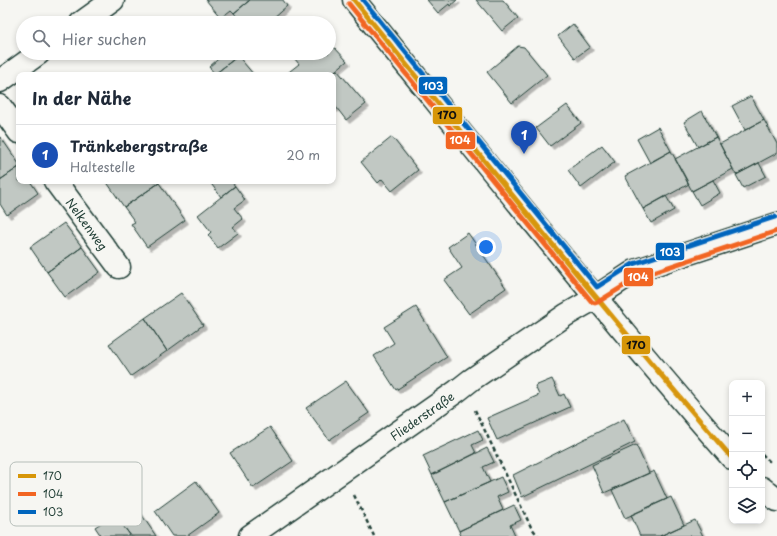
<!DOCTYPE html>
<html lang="de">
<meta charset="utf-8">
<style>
:root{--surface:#fff;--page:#f2f2f3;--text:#1f2937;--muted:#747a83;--line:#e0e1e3;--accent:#1f3d34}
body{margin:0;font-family:"Playpen Sans",sans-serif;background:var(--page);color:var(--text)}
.controls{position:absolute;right:12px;bottom:12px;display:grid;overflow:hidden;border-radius:8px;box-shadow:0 2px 6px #0003}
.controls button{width:36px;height:36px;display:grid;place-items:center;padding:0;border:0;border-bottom:1px solid var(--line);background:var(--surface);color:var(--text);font:20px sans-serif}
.you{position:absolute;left:486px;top:247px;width:14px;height:14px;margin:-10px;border:3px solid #fff;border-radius:50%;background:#1a73e8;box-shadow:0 0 0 6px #1a73e833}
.badge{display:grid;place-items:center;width:26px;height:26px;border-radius:50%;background:var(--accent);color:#fff;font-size:13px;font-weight:700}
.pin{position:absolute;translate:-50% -33px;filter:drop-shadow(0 1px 2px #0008)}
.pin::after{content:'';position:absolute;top:21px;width:14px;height:12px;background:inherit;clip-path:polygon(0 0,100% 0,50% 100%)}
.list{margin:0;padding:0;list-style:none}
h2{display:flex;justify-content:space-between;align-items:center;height:52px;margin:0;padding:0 16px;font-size:17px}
h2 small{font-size:13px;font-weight:400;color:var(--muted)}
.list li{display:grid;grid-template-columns:26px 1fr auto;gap:12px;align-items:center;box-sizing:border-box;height:60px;padding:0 16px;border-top:1px solid var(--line)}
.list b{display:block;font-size:15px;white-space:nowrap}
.list p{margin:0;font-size:13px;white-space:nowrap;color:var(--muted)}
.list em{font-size:13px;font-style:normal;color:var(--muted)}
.icon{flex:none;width:22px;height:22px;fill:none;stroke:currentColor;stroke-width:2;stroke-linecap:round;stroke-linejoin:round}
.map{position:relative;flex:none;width:777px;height:536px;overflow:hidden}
.search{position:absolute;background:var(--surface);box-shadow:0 2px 6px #0003;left:16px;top:16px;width:320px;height:44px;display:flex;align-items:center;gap:10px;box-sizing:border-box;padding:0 14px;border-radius:22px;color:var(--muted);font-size:15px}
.panel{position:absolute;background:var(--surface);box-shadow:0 2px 6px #0003;left:16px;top:72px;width:320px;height:112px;border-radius:8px}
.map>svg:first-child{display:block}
</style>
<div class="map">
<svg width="777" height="536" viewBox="0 0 777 536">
<defs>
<filter id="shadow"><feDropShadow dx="3.5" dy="3.5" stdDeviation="0" flood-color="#0004"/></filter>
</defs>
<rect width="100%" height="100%" fill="#f6f6f2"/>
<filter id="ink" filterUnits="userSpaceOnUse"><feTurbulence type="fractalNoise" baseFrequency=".025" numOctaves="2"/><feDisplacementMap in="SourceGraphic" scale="8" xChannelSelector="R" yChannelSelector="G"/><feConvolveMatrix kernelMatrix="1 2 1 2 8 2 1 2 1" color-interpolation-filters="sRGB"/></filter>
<g filter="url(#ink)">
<path fill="#c1c8c3" stroke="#1f3d34" filter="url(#shadow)" d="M206 0H250L234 13 231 10 221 18Z
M250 0H283L287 6 267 23H230L237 17 234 13Z
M427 0H457L450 6 449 4 438 13Z
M476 0H503L518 18 502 31Z
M573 24 590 47 575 58 558 36Z
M518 46 524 47 547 75 512 103 487 72Z
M334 47 347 61 330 75H285L299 64 290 53H322L324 55 326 53H329V51Z
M225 53H236L238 56 215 74 209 67Z
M238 56 254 75H216L215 74Z
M337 70 366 104 346 120 336 107 333 109V75H330Z
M751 96 764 120 745 130 732 106Z
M567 105 581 123 550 146 536 128Z
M702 111 716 137 698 147 684 122Z
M764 120 777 144V153L736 175 720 144Z
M658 127 671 151 650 163 637 139Z
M0 136 19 164V167L0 180Z
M392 137 418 170 392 191 382 179 378 183 361 162Z
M716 137 733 169 692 191 675 159Z
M602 145 615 162 581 188 568 170Z
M671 151 689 184 643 209 625 176Z
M759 163 766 176 743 188 736 175Z
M19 167V181H30L38 193 7 215 0 204V180Z
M713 180 720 193 700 205 692 191Z
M106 181H158L159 183 124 207Z
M209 181H231L235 186 221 197Z
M159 183 185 220 147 247 131 224 135 222 124 207Z
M235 186 245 200 234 208 243 219 233 227 238 233 218 248 208 235 211 232 198 215Z
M666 196 674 210 651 223 643 209Z
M64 223 82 247 47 272 30 247Z
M468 233 506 288 469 314 444 280 462 268 448 247Z
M82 247 100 272 65 297 47 272Z
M181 293 203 325 167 351 145 318Z
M416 307 447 357 396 390 374 356 394 343 384 327Z
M145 318 167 351 131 376 109 344Z
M552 379 560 396 564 394 570 407 497 440 487 418 539 395 535 386Z
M346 381 369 413 329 440 306 408Z
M624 419 635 442 522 497 513 475Z
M270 427 293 461 253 488 230 453Z
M478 430 483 440 472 445 476 453 432 475 423 456Z
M636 445 649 473 604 493 592 465Z
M487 448 494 462 483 467 490 482 445 502 432 475Z
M654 471 667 499 625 518 612 490Z
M501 477 508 492 497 497 503 510 459 531 445 502Z
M196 481 219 513 187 536H172L155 511Z
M671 497 684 525 660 536H640L631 515Z
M514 505 521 520 510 525 515 536H461L459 531Z
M139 511 156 536H131L121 523Z
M115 514 121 523 131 536H101L95 527Z
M695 520 703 536H660L684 525Z"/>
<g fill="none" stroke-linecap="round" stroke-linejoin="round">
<g stroke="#1f3d34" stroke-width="25">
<path id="minor" d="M354 0C479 154 601 309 732 458
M81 23 113 0
M0 81 39 53
M0 106 19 132
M55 181 119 267
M762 488 777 500
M250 536 457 391 471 380 566 315 585 304 635 271 777 224"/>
</g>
<path stroke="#1f3d34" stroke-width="2.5" stroke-dasharray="4 3" stroke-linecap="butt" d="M475 410 531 527 538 536
M762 454 770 462
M354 495 374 536"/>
<use href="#minor" stroke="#f6f6f2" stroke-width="22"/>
<g stroke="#f6f6f2" stroke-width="8">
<path id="bus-1" d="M354 0C479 154 602 308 732 458"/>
</g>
<g stroke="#f6f6f2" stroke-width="8">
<path id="bus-2" d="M349 4 592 302 595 303 598 302 638 277 777 231"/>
</g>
<g stroke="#f6f6f2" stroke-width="8">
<path id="bus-3" d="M363 0 597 287 633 264 775 217"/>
</g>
<use href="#bus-1" stroke="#d79608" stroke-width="5"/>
<use href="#bus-2" stroke="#f26522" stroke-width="5"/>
<use href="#bus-3" stroke="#0065bd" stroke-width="5"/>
</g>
</g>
<g text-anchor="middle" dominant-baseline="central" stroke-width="3" stroke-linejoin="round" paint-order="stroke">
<g font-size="12" fill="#1f3d34" stroke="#f6f6f2">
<text transform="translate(87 224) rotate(54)">Nelkenweg</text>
<text transform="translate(422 416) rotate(-35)">Fliederstraße</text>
</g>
</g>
<rect x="10" y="462" width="132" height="64" rx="6" fill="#f6f6f2" stroke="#b6beb9" stroke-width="1"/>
<rect x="18" y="474" width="18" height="4" fill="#d79608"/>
<rect x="18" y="492" width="18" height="4" fill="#f26522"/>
<rect x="18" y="510" width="18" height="4" fill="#0065bd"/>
<g font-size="11" fill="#1f3d34">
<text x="43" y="480">170</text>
<text x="43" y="498">104</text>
<text x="43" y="516">103</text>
</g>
<g stroke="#f6f6f2" stroke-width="1.5">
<rect x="418" y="76" width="30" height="19" rx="4" fill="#0065bd"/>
<rect x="432" y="106" width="31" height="19" rx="4" fill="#d79608"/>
<rect x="445" y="131" width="31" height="19" rx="4" fill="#f26522"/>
<rect x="655" y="242" width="30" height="19" rx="4" fill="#0065bd"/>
<rect x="623" y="267" width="31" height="20" rx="4" fill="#f26522"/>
<rect x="621" y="335" width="30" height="20" rx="4" fill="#d79608"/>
</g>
<g font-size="11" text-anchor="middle" font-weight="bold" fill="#fff">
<text x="433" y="90">103</text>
<text x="460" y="144">104</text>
<text x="670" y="256">103</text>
<text x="638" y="281">104</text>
</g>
<g font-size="11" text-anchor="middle" font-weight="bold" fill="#111">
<text x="447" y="119">170</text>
<text x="636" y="349">170</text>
</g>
</svg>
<div class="controls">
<button>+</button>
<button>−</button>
<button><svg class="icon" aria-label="locate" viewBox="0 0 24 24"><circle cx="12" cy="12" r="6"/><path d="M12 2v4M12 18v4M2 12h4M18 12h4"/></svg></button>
<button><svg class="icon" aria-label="layers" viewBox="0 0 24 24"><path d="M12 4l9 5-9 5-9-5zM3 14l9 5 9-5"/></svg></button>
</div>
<div class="you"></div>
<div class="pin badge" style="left:524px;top:154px;background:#1a4fb4">1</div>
<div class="search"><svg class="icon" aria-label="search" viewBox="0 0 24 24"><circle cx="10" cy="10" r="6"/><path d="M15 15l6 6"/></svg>Hier suchen</div>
<section class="panel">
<h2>In der Nähe<small></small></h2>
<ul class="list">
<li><span class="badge" style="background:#1a4fb4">1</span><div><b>Tränkebergstraße</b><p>Haltestelle</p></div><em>20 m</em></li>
</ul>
</section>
</div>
